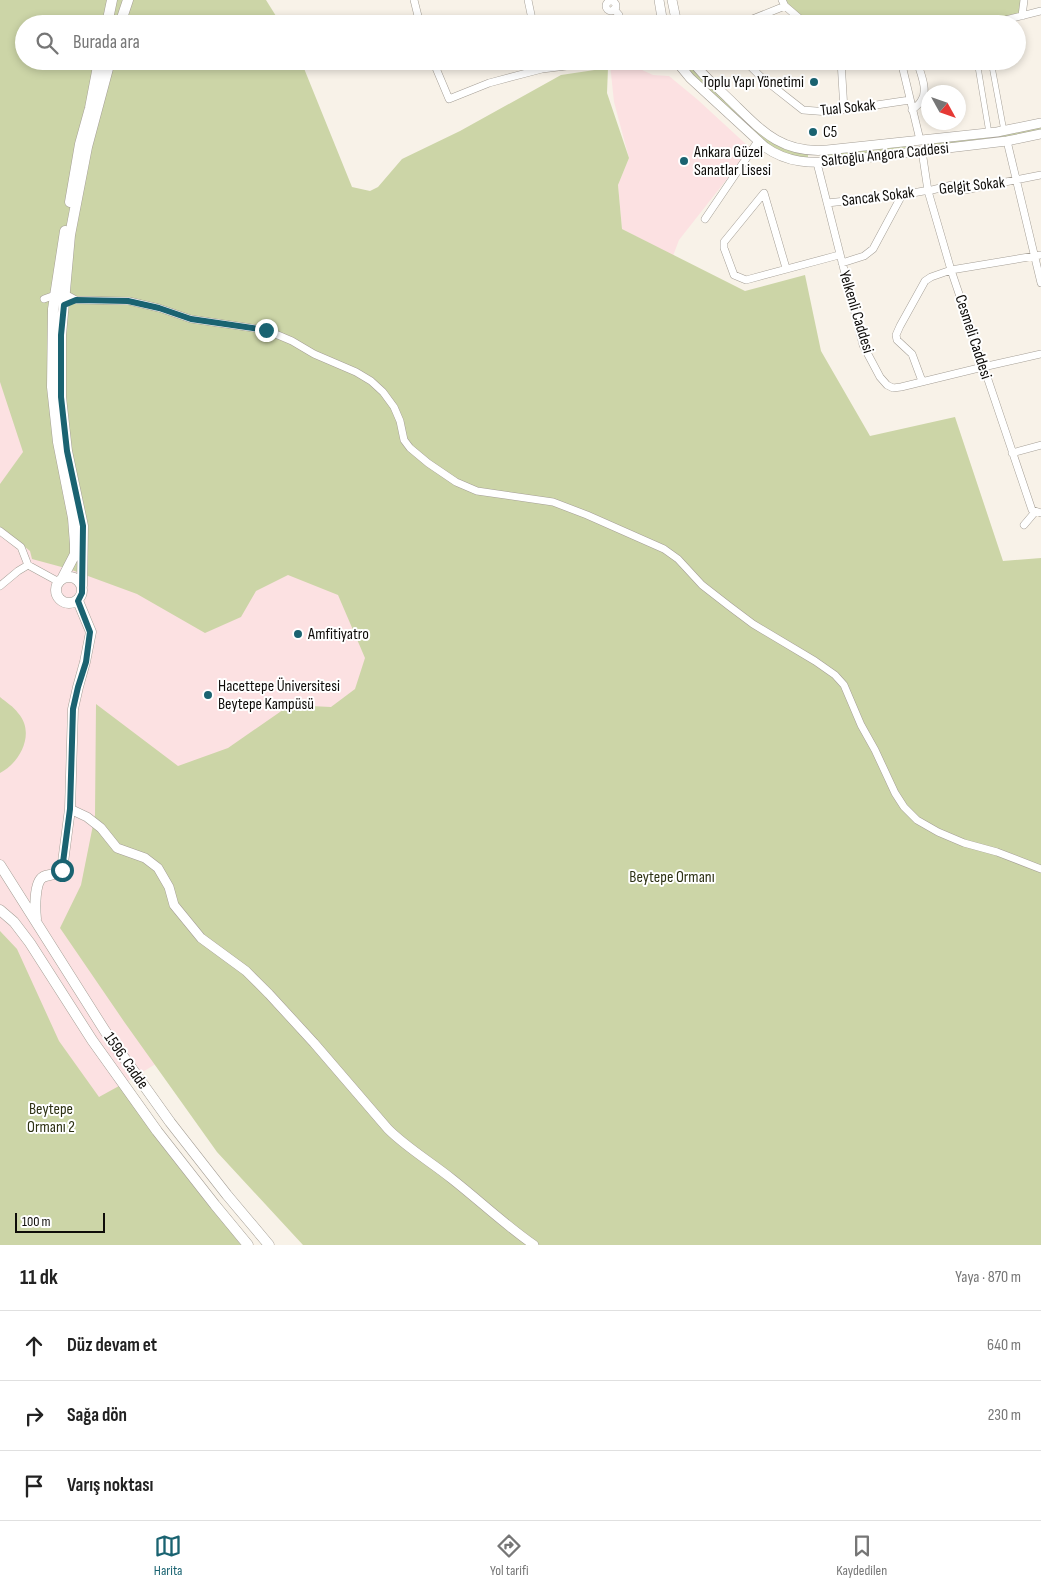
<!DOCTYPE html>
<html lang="tr">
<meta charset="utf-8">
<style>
:root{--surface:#fff;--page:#f6f6f6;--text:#222;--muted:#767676;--line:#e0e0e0;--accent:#1a6371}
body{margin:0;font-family:"Sofia Sans Condensed",sans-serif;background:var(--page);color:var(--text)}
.compass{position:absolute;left:921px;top:85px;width:45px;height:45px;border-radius:50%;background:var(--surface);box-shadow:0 2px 8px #0003;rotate:130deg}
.scale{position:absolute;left:15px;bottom:12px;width:90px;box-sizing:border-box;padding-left:5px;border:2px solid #0e0c09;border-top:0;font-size:14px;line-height:18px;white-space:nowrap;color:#0e0c09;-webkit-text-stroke:4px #fff;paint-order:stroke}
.stop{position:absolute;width:15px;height:15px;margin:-11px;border:4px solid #1a6371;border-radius:50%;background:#fff}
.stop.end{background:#1a6371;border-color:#fff;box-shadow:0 1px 5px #0008}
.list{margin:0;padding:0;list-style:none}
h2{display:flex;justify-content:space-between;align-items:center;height:65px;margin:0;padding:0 20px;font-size:21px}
h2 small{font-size:16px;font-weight:400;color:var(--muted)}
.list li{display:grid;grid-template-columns:32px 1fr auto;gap:15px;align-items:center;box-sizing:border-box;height:70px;padding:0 20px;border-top:1px solid var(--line)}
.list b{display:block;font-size:19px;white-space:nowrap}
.list em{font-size:16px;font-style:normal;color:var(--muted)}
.icon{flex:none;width:28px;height:28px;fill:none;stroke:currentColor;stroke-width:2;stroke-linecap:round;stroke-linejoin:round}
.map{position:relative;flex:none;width:1041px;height:1245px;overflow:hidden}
.search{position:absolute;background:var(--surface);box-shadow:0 2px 8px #0003;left:15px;right:15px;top:15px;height:55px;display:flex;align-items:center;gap:12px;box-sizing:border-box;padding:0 18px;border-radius:28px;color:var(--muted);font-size:19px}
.sheet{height:275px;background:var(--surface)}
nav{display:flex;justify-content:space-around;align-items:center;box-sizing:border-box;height:70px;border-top:1px solid var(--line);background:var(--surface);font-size:14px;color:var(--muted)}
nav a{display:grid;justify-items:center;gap:2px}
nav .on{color:var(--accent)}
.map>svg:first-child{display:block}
</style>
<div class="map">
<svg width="1041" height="1245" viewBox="0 0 1041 1245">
<rect width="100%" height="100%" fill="#f8f2e8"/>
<path fill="#fce1e2" d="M632 62 640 69 653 75 669 76 698 100 749 147 747 152 727 179 679 240 673 256 622 229 618 185 629 158 614 102 610 64Z
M0 382 322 543 451 772 213 1029 0 1159Z"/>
<path fill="#ccd5a7" d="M0 0H266L281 24H24V61H301L352 187 370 191 378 187 402 159 460 131 561 75 608 68 607 93 629 158 618 185 622 229 745 291 805 275 821 351 870 436 955 417 1003 561 1041 558V1245H303L217 1152 125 1023 60 928 81 885 95 815 96 704 178 766 228 748 290 705 331 707 355 689 365 658 338 595 288 575 256 591 241 617 205 633 137 594 69 569 32 559 30 551 0 527V484L23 452 0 382Z
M782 0H1024L1022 16 989 24H806Z
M687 64 770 141 780 147 808 154V158L792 156 770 147 696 78 685 66Z
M1041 126V131L1010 137 926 146 927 143Z
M912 145 913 147 911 149 824 158 823 156 824 155Z
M0 697C6 702 14 707 18 713 36 733 20 763 0 773Z
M0 931 17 949 59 1041 99 1097 119 1086 241 1245H0Z"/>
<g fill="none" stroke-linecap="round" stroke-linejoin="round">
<g stroke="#a59f96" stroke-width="6">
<path id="pedestrian" d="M977 61 989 133
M991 61 1004 131"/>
</g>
<g stroke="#a59f96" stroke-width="8">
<path id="minor" d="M414 0 420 24
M528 0 533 24
M782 0 785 6 806 24
M606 6a5 5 0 1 1 10 0a5 5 0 1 1-10 0Z
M614 9 619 15 620 24
M1022 16 1024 0
M447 24 466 20
M740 24 785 6
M989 24 1041 11
M433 61 449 99 489 83 542 69
M541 61 542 69 607 61
M745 61 761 77 803 110 829 112 910 100
M841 61 844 110
M901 61 920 140
M912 110C915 107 919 105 921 101 929 91 920 72 917 61
M1007 141 1041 283
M922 151 928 191 951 270 1032 510 1041 513
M817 163 863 345 880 377 887 385 893 388 901 387 983 367 1041 354
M928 191 952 185 965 190 970 189 1041 175
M827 203 902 195 929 190
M705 219 758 141
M842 263 864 256 873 249 902 195
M786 268 764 193 724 242V248L734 275 746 280 839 255
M44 299 55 295 65 294 76 300 129 301 159 308 191 319 266 330 292 341 314 354 356 372 371 381 383 392 394 407 400 421 404 440 410 448 428 463 456 482 477 491 553 502 587 515 664 549 678 559 702 585 729 606 753 624 815 661 835 675 844 685 861 725 875 750 895 793 904 807 917 820 938 832 964 843 997 852 1041 869
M922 381 912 354 897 340 896 335 900 326 925 281 931 277 951 270 1041 255
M1012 453 1041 445
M1024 525 1035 512
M0 531 21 547 28 565 59 582
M0 586 18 571 28 565"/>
</g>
<g stroke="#a59f96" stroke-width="10">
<path id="tertiary" d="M659 0 663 24
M672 0 677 24
M676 61 690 78 765 147C787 163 812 164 838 161L1007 141 1041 134
M692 61C702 75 717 87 729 99 760 129 780 154 827 150L997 132 1041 123
M70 809 87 817 101 828 117 848 145 858 158 868 169 887 174 905 201 938 246 971 269 994 314 1043 388 1129C407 1148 431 1162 452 1179 480 1201 505 1225 534 1245"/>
</g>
<g stroke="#a59f96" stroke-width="11">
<path id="secondary" d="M107 24 112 0
M120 24 128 0
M70 202 80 144 90 108 99 61
M56 590a13 13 0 1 1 26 0a13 13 0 1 1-26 0Z
M62 579 75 554V544L73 518 58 442 52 387 53 309 65 231
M82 586 83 526 67 451 61 397V335L70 235 87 147 110 61
M0 865 105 1031 170 1122 227 1195 269 1245
M0 910 14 922 30 943 92 1040 157 1131 215 1205 248 1245
M36 919C35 910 34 882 43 877 49 874 54 876 62 870L70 809 73 709 78 687 85 662 91 632 78 601"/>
</g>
<use href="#pedestrian" stroke="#fff" stroke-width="5"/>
<use href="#minor" stroke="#fff" stroke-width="7"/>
<use href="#tertiary" stroke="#fff" stroke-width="9"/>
<use href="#secondary" stroke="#fff" stroke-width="10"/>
</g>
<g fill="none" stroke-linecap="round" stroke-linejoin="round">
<path stroke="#1a6371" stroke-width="6" d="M62 870 70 809 73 709 78 687 86 662 90 632 78 601 82 593 83 526 67 451 61 397V335L64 305 76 300 128 301 159 308 191 319 266 330"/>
</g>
<g fill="#1a6371" stroke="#fff" stroke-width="2">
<circle cx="814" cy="82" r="5"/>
<circle cx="813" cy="132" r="5"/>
<circle cx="684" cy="161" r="5"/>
<circle cx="298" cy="634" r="5"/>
<circle cx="208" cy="695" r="5"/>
</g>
<g text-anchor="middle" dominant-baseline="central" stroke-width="4" stroke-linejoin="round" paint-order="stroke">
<g font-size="16" fill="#0e0c09" stroke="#fff" text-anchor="start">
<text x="804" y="82" text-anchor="end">Toplu Yapı Yönetimi</text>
<text x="823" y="132">C5</text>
<text x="694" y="152">Ankara Güzel<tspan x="694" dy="18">Sanatlar Lisesi</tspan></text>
<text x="308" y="634">Amfitiyatro</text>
<text x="218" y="686">Hacettepe Üniversitesi<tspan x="218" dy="18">Beytepe Kampüsü</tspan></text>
</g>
<g font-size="16" fill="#0e0c09" stroke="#fff">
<text transform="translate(848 108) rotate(-6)">Tual Sokak</text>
<text transform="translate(885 155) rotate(-6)">Saltoğlu Angora Caddesi</text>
<text transform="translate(972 186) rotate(-6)">Gelgit Sokak</text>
<text transform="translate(878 197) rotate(-7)">Sancak Sokak</text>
<text transform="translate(856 312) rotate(73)">Yelkenli Caddesi</text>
<text transform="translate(973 337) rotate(72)">Cesmeli Caddesi</text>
<text transform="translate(126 1061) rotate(55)">1596. Cadde</text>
</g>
<g font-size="16" fill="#2d3113" stroke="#fff">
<text x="672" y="877">Beytepe Ormanı</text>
<text x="51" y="1109">Beytepe<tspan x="51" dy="18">Ormanı 2</tspan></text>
</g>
</g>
</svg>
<svg class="compass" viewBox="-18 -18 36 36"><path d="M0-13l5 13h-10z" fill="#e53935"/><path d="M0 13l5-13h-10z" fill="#767676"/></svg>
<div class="scale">100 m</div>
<div class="stop" style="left:62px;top:870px"></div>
<div class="stop end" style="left:266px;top:330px"></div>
<div class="search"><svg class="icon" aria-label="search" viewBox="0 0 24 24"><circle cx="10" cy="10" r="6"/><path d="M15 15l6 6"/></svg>Burada ara</div>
</div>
<section class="sheet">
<h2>11 dk<small>Yaya · 870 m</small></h2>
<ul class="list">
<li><svg class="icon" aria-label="ahead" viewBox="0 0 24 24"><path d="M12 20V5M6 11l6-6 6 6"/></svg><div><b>Düz devam et</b></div><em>640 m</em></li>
<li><svg class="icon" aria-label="right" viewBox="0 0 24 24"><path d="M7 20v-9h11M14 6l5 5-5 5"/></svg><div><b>Sağa dön</b></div><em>230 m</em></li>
<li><svg class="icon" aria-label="arrive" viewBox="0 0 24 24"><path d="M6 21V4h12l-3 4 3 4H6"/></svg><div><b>Varış noktası</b></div></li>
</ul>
</section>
<nav>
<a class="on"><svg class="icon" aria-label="map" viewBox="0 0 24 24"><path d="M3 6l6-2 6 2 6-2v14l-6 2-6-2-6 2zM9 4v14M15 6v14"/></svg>Harita</a>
<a><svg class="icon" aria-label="directions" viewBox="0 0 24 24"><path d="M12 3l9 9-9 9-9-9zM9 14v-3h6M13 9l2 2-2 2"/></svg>Yol tarifi</a>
<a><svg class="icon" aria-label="saved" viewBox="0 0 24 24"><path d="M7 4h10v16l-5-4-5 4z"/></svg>Kaydedilen</a>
</nav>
